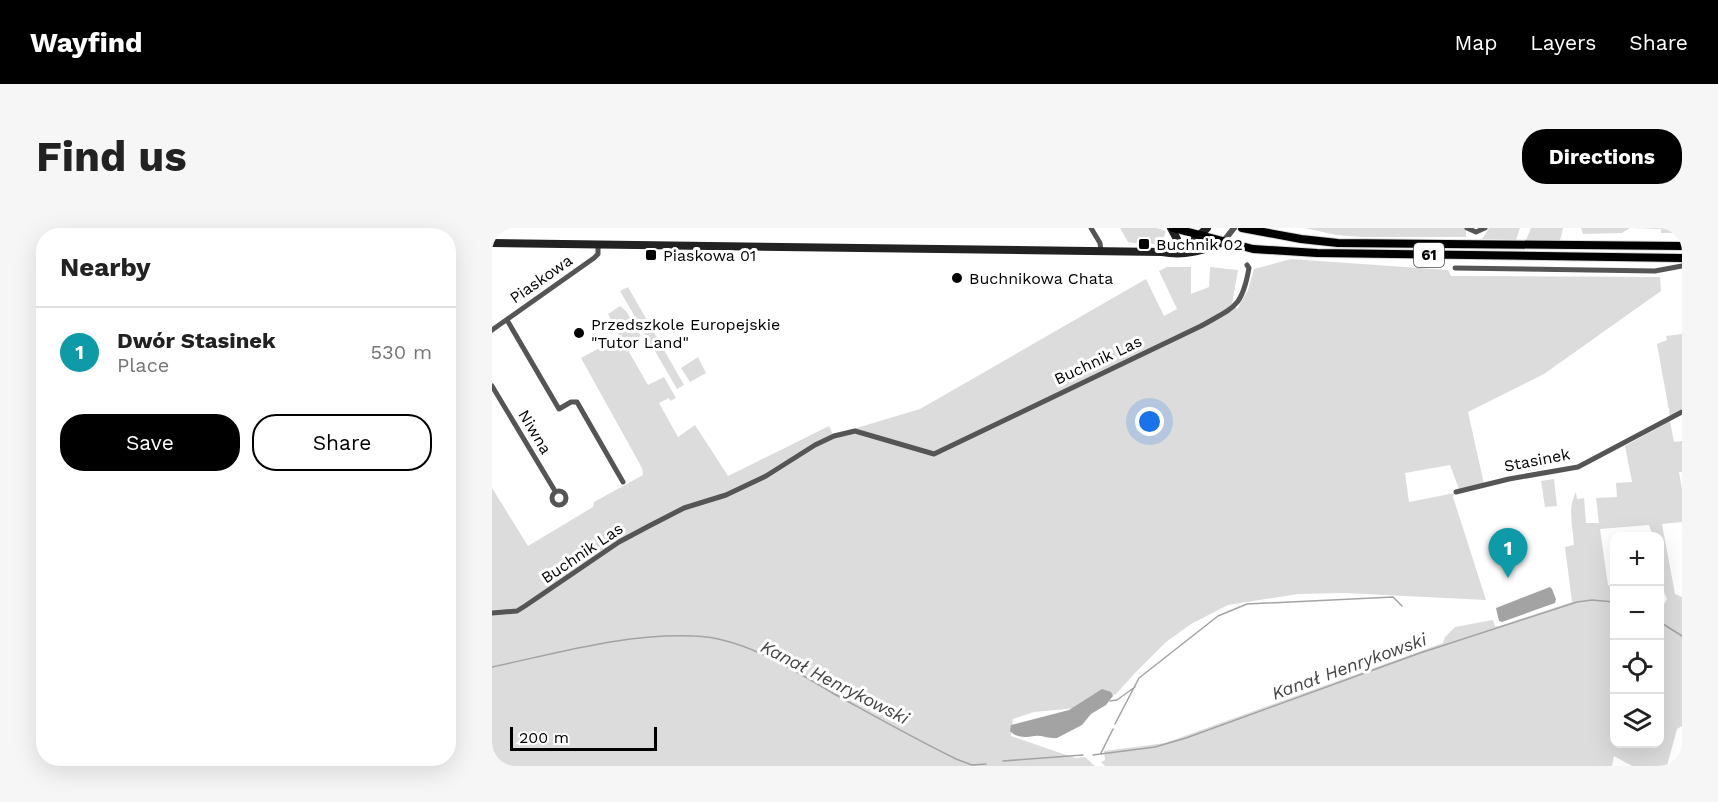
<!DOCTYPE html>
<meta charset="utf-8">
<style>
:root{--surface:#fff;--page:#f6f6f6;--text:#222;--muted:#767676;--line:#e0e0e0;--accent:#000}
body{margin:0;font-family:"Work Sans",sans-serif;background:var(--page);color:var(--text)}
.controls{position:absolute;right:18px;bottom:18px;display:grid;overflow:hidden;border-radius:12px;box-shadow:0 6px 24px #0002}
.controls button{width:54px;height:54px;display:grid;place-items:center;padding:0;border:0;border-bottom:2px solid var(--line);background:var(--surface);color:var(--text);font:30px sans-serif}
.scale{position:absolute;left:18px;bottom:15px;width:147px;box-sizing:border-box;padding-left:6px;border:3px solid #000;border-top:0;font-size:16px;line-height:21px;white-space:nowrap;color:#000;-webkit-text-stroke:4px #fff;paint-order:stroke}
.you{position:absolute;left:658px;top:194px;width:21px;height:21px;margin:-15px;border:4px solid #fff;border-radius:50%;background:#1a73e8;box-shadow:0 0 0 9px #1a73e833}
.badge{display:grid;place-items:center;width:39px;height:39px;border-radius:50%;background:var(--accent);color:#fff;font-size:20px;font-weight:700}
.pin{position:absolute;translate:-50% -50px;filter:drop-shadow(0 2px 3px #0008)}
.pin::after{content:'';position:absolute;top:32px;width:21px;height:18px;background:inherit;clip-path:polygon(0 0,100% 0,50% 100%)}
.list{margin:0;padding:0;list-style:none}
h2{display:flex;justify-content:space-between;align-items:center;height:78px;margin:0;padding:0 24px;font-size:26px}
h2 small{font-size:20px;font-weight:400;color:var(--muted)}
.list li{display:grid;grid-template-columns:39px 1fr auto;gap:18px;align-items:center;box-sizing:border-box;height:90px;padding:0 24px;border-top:2px solid var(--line)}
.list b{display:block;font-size:22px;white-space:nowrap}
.list p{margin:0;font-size:20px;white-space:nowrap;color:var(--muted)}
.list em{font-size:20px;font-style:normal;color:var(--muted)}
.actions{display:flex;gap:12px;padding:18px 24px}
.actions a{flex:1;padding:14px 0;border:2px solid var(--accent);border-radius:24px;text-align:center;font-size:21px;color:var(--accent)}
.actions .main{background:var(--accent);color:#fff}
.icon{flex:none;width:33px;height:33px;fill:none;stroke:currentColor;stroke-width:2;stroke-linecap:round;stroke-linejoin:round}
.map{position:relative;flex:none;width:1190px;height:538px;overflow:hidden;border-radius:24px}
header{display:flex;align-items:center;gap:36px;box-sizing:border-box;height:84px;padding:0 30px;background:var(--accent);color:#fff}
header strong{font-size:28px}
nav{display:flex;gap:33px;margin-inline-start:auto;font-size:21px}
.intro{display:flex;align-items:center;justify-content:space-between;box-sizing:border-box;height:144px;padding:0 36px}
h1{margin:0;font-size:42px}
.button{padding:15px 27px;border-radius:24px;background:var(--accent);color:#fff;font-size:21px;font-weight:700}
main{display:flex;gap:36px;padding:0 36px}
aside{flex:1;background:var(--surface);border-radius:24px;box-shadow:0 6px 24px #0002}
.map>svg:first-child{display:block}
</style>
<header>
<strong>Wayfind</strong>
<nav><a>Map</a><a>Layers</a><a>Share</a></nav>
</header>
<div class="intro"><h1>Find us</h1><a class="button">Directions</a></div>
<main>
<aside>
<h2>Nearby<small></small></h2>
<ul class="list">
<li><span class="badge" style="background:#0f9aa8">1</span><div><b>Dwór Stasinek</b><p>Place</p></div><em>530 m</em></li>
</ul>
<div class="actions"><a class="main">Save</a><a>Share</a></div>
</aside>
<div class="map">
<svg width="1190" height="538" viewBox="0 0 1190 538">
<rect width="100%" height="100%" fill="#fff"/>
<path fill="#dcdcdc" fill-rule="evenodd" d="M628 0H665L674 3 669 16C661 16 644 16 636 14Z
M813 0H974V9H869L844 7Z
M997 0H1028L1024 12 990 11Z
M1039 0H1071L1068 13 1034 12Z
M1089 0H1190V5H1169V1L1138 0 1130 5 1091 6Z
M799 31 956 42 959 48 1168 49 1169 63 1052 146 976 184 992 256 967 261 958 237 913 245 917 274 963 265 961 269 994 372 852 365 806 366 736 377 699 396 674 414 642 446 624 466 585 480 542 484 521 491 519 508 583 530 593 529 603 538H0V260L36 318 101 279 102 274 151 247 150 240 89 130 128 109 116 86 128 78 134 83 149 108 133 117 156 157 172 149 184 170 178 173 177 170 167 175 186 209 203 197 236 248 337 198 341 207 428 181 654 51 672 88 685 81 667 43 675 39H699V66L717 59 718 39 746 42 740 76 745 81 756 62 762 41Z
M136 59 192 157 185 161 128 63Z
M1190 106V182L1178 188 1165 116 1175 112 1174 108Z
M206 129 214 145 198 154 189 140Z
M1178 193 1182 214 1190 213V244H1187L1190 261V294L1170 296 1183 366 1190 369V498L1185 501 1175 538H1140L1122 528 1120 538H613L609 534 613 532 612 523 673 515 951 415 953 409 963 399 1001 392 1003 398H1007L1080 374 1073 319 1082 317C1081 300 1075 280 1084 264L1085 271 1092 270 1094 295H1107L1104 270 1125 269 1124 255 1140 254 1133 218ZM1157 297 1161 308H1168C1168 330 1165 351 1175 371L1172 376H1168V516H1122V360L1116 357 1108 301Z
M1062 251 1065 278 1053 279 1049 253Z"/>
<path fill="#a3a3a3" d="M1058 359 1060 361 1064 371 1063 375 1010 394 1007 393 1004 380Z
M610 461 619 464 621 468 614 477 599 486 590 497 565 510C557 511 550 507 543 508 534 509 526 511 518 503L519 497 577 482Z"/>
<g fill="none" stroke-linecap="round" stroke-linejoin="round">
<path stroke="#a3a3a3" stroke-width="1.5" d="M1168 394 1190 408
M0 439C66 425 134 405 202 408 251 409 303 443 344 467 384 489 423 511 464 531L480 537 494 536
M618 473 625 472 643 459
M623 496 647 450 726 388 755 376 901 369 910 378
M609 525 621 501
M601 527 663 519 694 510 928 425 1085 374 1100 372 1122 374
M511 533 591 527"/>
<g stroke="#dbdbdb" stroke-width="10">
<path id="primary" d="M681 0 761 21 825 25 1190 30
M750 0 809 11 846 15 1190 18"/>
</g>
<path stroke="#555" stroke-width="5" d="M599 0 608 15 609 23
M975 0 984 4 993 0
M963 40 1163 43 1190 38
M15 92 67 181 79 174H85L131 254
M0 102 102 30 106 26V17
M0 158 63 263
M60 270a7 7 0 1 1 14 0a7 7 0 1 1-14 0Z
M964 264 1017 251 1086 239 1190 184
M0 385 25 383 33 378 127 314 157 298 192 280 234 267 274 248 323 217 342 208 363 203 442 226 709 98C742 79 750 80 757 40L755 37"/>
<path stroke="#555" stroke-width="6" d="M731 14 742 0"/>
<path stroke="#222" stroke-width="8" d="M679 0 685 11 680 21
M0 15 670 24C692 28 711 23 731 14
M674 23 699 15 715 0"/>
<use href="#primary" stroke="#000" stroke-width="8"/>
</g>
<g fill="#000" stroke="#fff" stroke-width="2">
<rect x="646" y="10" width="12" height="12" rx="3"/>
<rect x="153" y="21" width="12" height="12" rx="3"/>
<circle cx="465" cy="50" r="6"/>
<circle cx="87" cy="105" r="6"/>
</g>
<g text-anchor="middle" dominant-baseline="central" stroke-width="6" stroke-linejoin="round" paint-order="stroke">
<rect fill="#fff" stroke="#4c4c4c" stroke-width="1.5" x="922" y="15" width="30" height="24" rx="4.5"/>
<g font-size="15" font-weight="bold" fill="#000">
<text x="937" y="27">61</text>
</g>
<g font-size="16" fill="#000" stroke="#fff" text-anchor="start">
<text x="664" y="16">Buchnik 02</text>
<text x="171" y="27">Piaskowa 01</text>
<text x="477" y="50">Buchnikowa Chata</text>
<text x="99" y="96">Przedszkole Europejskie<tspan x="99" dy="18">"Tutor Land"</tspan></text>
</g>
<g font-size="16" fill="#000" stroke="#fff">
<text transform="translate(49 51) rotate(-35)">Piaskowa</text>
<text transform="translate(606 132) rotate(-25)">Buchnik Las</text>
<text transform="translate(43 204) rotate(59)">Niwna</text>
<text transform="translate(1045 232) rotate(-11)">Stasinek</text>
<text transform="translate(90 325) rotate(-34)">Buchnik Las</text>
</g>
<g font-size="18" font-style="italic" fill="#444" stroke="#fff">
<text transform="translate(857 438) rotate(-20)">Kanał Henrykowski</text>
<text transform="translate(343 454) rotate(27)">Kanał Henrykowski</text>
</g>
</g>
</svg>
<div class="controls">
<button>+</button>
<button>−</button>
<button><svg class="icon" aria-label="locate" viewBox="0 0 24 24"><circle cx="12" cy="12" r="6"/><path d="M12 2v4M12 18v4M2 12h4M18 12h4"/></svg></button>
<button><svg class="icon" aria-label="layers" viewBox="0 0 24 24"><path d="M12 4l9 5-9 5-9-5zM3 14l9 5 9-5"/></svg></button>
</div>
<div class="scale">200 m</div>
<div class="you"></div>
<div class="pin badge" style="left:1016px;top:350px;background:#0f9aa8">1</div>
</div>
</main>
